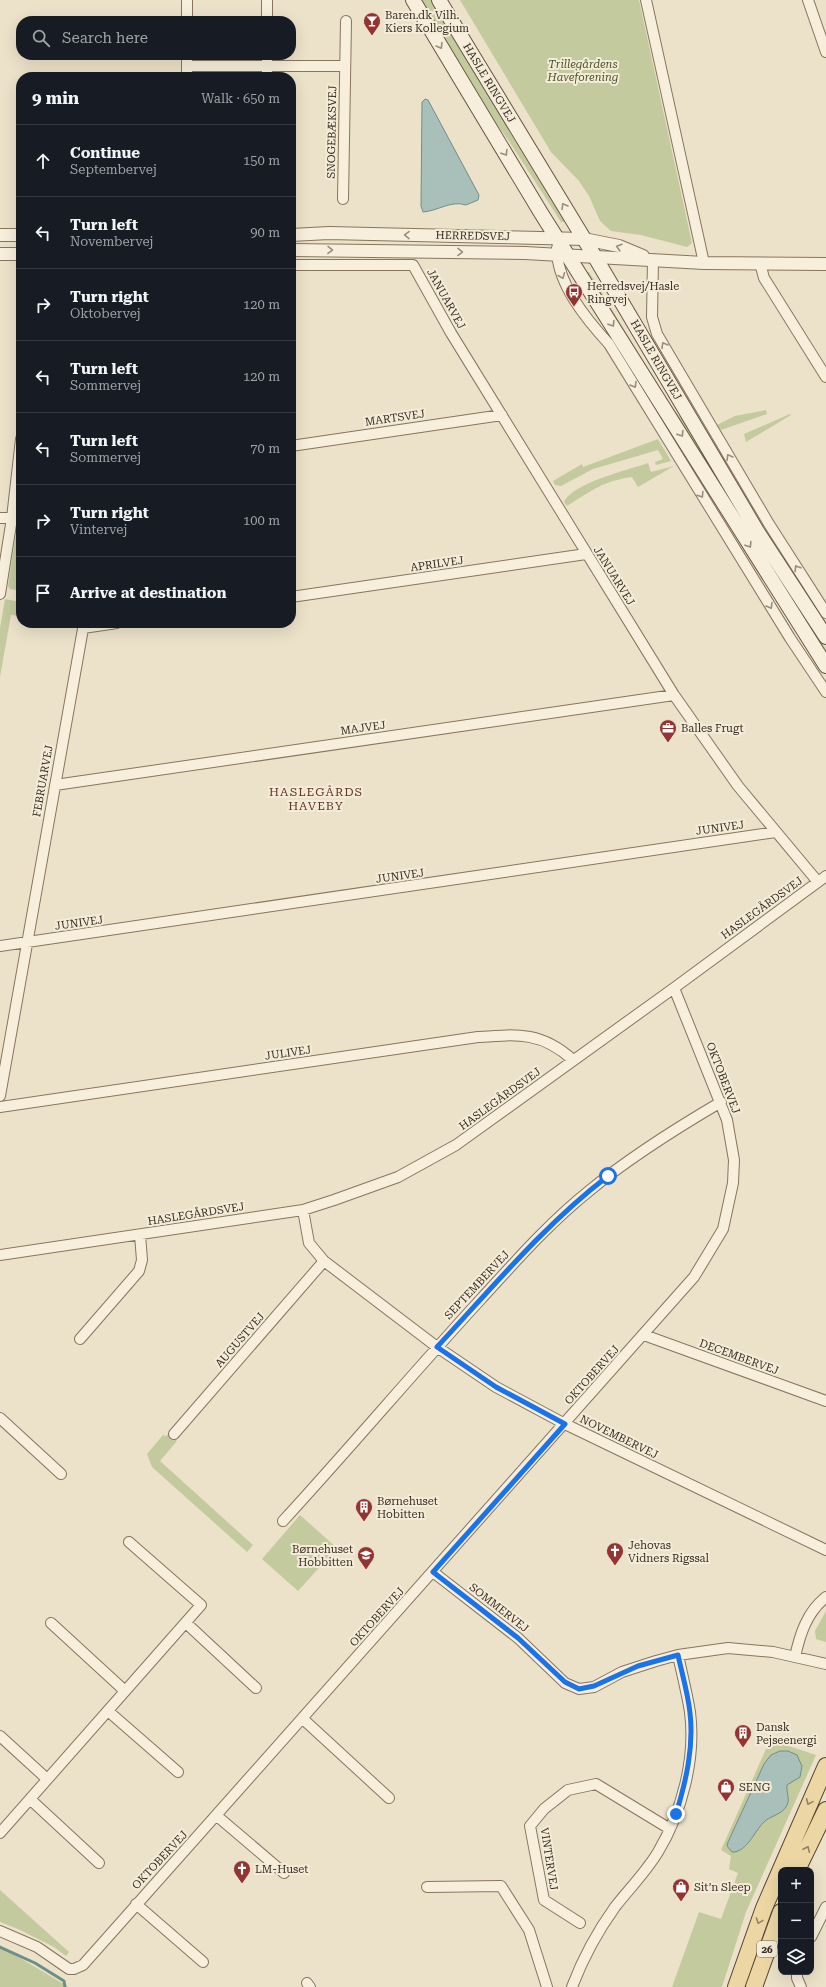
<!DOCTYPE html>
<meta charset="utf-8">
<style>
:root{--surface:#171b24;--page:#20242c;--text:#f1f3f6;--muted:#9ea1a6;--line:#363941}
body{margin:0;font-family:"Roboto Serif",serif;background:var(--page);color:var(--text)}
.controls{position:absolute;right:12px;bottom:12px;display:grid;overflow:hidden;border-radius:8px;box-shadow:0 4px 16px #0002}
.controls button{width:36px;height:36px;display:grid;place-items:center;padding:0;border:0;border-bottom:1px solid var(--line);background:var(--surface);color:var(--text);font:20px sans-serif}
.stop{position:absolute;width:12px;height:12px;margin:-9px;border:3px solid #1a73e8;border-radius:50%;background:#fff}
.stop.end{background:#1a73e8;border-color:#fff;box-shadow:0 1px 4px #0008}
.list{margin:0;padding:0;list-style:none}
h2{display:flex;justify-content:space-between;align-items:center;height:52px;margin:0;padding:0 16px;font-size:17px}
h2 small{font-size:13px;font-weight:400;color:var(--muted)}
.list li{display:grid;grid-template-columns:26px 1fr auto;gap:12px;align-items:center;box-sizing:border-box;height:72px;padding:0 16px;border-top:1px solid var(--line)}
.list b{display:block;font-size:15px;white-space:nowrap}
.list p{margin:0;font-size:13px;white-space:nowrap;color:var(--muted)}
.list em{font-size:13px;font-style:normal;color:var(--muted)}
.icon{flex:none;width:22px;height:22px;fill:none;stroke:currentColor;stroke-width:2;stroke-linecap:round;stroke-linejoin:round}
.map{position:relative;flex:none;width:826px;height:1987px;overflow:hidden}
.search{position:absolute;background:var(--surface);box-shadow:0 4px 16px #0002;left:16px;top:16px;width:280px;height:44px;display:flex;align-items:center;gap:10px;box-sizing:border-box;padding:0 14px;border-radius:16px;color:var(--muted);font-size:15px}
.panel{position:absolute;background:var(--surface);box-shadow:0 4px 16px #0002;left:16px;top:72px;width:280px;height:556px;border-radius:16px}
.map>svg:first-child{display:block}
</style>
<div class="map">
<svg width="826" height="1987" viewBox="0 0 826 1987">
<rect width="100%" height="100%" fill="#ece2c9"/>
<path fill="#c3ca9d" d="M420 0H431L566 222H561L509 141 480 101Z
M460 0H639L692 243 687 247 641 235 611 231 600 221 589 196 579 181 551 152Z
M586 272H589L671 406 690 429 764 555 826 649V655Z
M766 410 767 414 721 430 717 425 735 416Z
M790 414 791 415 746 442 744 434Z
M658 439 671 461 656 465 655 462 663 459 658 450 593 469 561 486 555 485 553 481 582 464 583 467Z
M648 463 651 472 674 466 638 487 632 477C603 481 591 491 567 506L564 502C572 483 628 470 648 463Z
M21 501V560L17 581 21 582V591L10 589 8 586Z
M5 599 21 602V616L11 615 0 677V628Z
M169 1433 177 1441 160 1461 253 1545 247 1552 152 1467 147 1454 163 1435 166 1436Z
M300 1515 337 1548 298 1591 262 1559Z
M826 1611V1642L816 1639 815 1631Z
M770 1740 816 1755 746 1912 722 1987H672L699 1912 721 1919 738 1873 729 1869 731 1856 721 1850Z
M0 1890 69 1952 66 1956 54 1947 18 1929 0 1922Z
M0 1946 67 1986 68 1987H0Z"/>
<path fill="#a9c0ba" stroke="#708e88" d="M425 99 428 100 479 195 478 200 466 205C451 200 438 211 423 212L421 206 422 102Z
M780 1751H788L797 1755 802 1766 800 1777 787 1785C786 1793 791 1800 786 1807 781 1815 769 1816 763 1823 755 1831 746 1853 732 1852L727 1846 728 1842 764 1764 771 1755Z"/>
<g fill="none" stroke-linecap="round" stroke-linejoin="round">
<path stroke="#708e88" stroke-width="3" d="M0 1947 35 1963 64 1981 65 1987"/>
<g stroke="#87755e" stroke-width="12">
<path id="minor" d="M187 0V21
M267 0V21
M646 0 704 263
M808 0 826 52
M187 66H345
M187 77V55
M267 77V55
M343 199 346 21
M557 248C556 283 587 320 609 344L790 638 826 692
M653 260 652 317 657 334 769 524 826 613
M760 263 764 278 826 377
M291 265H413L451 333 674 695 738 786 818 882
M291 446 502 415
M0 518H12
M0 594 12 518 21 439
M291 597 586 554
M83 628 117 623
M55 785 674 695
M0 946 776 832
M0 1096 84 623
M0 1107 478 1037C519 1034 542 1032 573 1060
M303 1210 309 1243 324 1261 437 1347 496 1387 565 1424 826 1550
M0 1255 303 1210 334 1200 398 1177 456 1145 674 988 826 876
M644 1335 826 1401
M80 1339 139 1271 142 1260 140 1235
M0 1418 61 1474
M174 1434 324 1261
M283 1521C350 1448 414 1372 481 1299 515 1262 549 1223 589 1191 630 1157 675 1129 721 1102
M433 1572 518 1638 565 1683 579 1689 594 1687 622 1672 656 1661 678 1655 728 1648 773 1652 826 1664
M51 1623 125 1691
M186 1623 256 1688
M795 1657C800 1634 807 1612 826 1597
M108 1711 178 1772
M303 1719 389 1798
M0 1736 47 1779
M31 1800 99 1863
M217 1816 284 1873
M0 1833 201 1605 129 1542
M427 1887 501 1886 529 1930 547 1987
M136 1904 203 1962
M580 1923 544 1900 530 1826 544 1809 568 1790 596 1784 670 1829
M0 1931 37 1947 69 1969H74L83 1965 694 1277 723 1229 733 1183 734 1160 727 1120 674 988
M811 1937 826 1907
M797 1972V1978L801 1987
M307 1983 310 1987
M572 1987C583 1958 597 1932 615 1907 629 1889 646 1872 658 1852 682 1812 696 1758 690 1712 687 1693 682 1674 678 1655"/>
</g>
<g stroke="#87755e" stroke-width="14">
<path id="tertiary" d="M0 235H21
M291 235 329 233 584 239 619 246 643 256
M291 250 525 253 704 263 826 264
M0 254H21"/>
</g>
<g stroke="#695642" stroke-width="16">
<path id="secondary" d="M413 0 541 213 826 666
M439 0 595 257 757 531 826 637"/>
</g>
<g stroke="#554332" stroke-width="18">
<path id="primary" d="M797 1870 826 1810
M736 1987 764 1908 826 1766
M754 1987 781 1912"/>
</g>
<use href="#minor" stroke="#f7efdc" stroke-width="10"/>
<use href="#tertiary" stroke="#f7efdc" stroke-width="12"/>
<use href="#secondary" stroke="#f7efdc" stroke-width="14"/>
<use href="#primary" stroke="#ecd7a4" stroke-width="16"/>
</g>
<defs><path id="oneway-chevron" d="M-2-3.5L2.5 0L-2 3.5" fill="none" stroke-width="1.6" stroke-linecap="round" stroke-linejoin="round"/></defs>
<g stroke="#988e7e">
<use href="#oneway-chevron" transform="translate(440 46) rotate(59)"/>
<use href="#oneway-chevron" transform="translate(505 153) rotate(58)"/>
<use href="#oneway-chevron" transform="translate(564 206) rotate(-121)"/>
<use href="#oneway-chevron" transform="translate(407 235) rotate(-179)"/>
<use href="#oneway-chevron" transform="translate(619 247) rotate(-163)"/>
<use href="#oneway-chevron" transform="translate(330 250) rotate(1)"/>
<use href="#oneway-chevron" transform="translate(460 252) rotate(1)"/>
<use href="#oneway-chevron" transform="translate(562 276) rotate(68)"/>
<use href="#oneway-chevron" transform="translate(612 324) rotate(58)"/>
<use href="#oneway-chevron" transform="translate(664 345) rotate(-120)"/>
<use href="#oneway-chevron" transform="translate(634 385) rotate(59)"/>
<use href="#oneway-chevron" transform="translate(681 434) rotate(58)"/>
<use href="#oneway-chevron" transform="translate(729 457) rotate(-121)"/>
<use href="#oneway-chevron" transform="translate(701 495) rotate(58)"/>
<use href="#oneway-chevron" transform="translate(749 545) rotate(58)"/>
<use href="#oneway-chevron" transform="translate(797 568) rotate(-122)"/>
<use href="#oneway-chevron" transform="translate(770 606) rotate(59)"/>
</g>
<g stroke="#928262">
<use href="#oneway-chevron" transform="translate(809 1802) rotate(114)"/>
<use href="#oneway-chevron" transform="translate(807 1849) rotate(-65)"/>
<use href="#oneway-chevron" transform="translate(759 1921) rotate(110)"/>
</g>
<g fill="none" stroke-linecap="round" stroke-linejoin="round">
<path stroke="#1a73e8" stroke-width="5" d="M608 1176C544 1225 492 1288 437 1347L496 1387 565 1424 433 1572 518 1638 565 1682 579 1689 594 1686 638 1666 678 1655C682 1674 688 1693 690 1713 694 1747 686 1781 676 1814"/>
</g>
<defs>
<g id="bar-pin" transform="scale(0.9)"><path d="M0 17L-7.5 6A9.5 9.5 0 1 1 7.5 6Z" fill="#923432" stroke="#f4ecd8"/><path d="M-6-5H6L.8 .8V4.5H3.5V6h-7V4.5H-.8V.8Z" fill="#fff"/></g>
<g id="bus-pin" transform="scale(0.9)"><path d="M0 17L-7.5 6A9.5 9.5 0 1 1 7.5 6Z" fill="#923432" stroke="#f4ecd8"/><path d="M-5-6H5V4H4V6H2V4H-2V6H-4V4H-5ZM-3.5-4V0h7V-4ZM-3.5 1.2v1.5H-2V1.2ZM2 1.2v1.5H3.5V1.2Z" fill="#fff"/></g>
<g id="office-pin" transform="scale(0.9)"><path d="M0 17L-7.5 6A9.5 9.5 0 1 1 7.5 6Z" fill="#923432" stroke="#f4ecd8"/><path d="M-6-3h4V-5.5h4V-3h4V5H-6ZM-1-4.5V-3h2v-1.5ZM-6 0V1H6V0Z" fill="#fff"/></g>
<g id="building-pin" transform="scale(0.9)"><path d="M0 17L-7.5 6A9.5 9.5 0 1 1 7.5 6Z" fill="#923432" stroke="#f4ecd8"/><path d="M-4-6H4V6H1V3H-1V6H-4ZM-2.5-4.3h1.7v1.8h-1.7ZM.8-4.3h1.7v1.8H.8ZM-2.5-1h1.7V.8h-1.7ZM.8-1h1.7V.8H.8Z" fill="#fff"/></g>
<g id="church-pin" transform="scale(0.9)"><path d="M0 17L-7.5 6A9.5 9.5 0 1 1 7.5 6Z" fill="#923432" stroke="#f4ecd8"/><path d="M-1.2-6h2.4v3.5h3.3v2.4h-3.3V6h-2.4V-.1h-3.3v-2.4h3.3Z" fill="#fff"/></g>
<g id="school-pin" transform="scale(0.9)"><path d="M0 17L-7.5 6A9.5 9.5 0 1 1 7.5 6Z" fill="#923432" stroke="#f4ecd8"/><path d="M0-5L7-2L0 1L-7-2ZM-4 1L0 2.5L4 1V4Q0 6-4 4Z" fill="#fff"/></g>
<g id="shop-pin" transform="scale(0.9)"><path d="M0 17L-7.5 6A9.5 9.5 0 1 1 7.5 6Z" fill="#923432" stroke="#f4ecd8"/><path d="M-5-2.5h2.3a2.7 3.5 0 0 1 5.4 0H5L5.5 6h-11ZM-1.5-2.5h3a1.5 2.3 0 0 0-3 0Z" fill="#fff"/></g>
</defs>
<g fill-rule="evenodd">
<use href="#bar-pin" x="372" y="21"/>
<use href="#bus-pin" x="574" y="292"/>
<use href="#office-pin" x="668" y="728"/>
<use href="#building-pin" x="364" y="1507"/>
<use href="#church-pin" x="615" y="1551"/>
<use href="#school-pin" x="366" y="1555"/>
<use href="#building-pin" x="743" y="1733"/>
<use href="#shop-pin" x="726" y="1787"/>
<use href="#church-pin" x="242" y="1869"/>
<use href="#shop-pin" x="681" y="1887"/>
</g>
<g text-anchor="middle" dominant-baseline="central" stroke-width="4" stroke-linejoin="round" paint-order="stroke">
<rect fill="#f4ecd8" stroke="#706658" stroke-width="1" x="757" y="1941" width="20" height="16" rx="3"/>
<g font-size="10" font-weight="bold" fill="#382d21">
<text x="767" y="1949">26</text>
</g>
<g font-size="11" fill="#382d21" stroke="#f4ecd8" text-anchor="start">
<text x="385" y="15">Baren.dk Vilh.<tspan x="385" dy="13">Kiers Kollegium</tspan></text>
<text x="587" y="286">Herredsvej/Hasle<tspan x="587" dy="13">Ringvej</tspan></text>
<text x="681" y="728">Balles Frugt</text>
<text x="377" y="1501">Børnehuset<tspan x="377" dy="13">Hobitten</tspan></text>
<text x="628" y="1545">Jehovas<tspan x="628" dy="13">Vidners Rigssal</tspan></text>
<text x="353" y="1549" text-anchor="end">Børnehuset<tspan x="353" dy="13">Hobbitten</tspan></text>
<text x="756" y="1727">Dansk<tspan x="756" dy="13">Pejseenergi</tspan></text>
<text x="739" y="1787">SENG</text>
<text x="255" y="1869">LM-Huset</text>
<text x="694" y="1887">Sit’n Sleep</text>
</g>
<g font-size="11" font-style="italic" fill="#485329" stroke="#f4ecd8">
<text x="583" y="64">Trillegårdens<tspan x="583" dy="13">Haveforening</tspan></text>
</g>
<g font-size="11" fill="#382d21" stroke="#f4ecd8">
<text transform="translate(489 83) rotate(59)">HASLE RINGVEJ</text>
<text transform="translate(332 132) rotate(-89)">SNOGEBÆKSVEJ</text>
<text transform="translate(473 236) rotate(1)">HERREDSVEJ</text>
<text transform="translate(446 299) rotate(61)">JANUARVEJ</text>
<text transform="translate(656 360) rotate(60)">HASLE RINGVEJ</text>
<text transform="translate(395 418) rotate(-8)">MARTSVEJ</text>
<text transform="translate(437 564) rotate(-8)">APRILVEJ</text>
<text transform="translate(614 576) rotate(58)">JANUARVEJ</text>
<text transform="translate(363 728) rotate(-8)">MAJVEJ</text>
<text transform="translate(43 781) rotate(-80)">FEBRUARVEJ</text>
<text transform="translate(720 828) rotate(-8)">JUNIVEJ</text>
<text transform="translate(400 876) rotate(-8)">JUNIVEJ</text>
<text transform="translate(762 908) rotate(-36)">HASLEGÅRDSVEJ</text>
<text transform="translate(79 923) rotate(-8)">JUNIVEJ</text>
<text transform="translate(288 1053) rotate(-8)">JULIVEJ</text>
<text transform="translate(723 1078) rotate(69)">OKTOBERVEJ</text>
<text transform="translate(500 1099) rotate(-36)">HASLEGÅRDSVEJ</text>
<text transform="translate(196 1214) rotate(-9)">HASLEGÅRDSVEJ</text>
<text transform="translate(477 1285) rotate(-47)">SEPTEMBERVEJ</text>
<text transform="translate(240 1340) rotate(-49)">AUGUSTVEJ</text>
<text transform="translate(739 1357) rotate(20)">DECEMBERVEJ</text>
<text transform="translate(592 1375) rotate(-48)">OKTOBERVEJ</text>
<text transform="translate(619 1437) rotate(26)">NOVEMBERVEJ</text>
<text transform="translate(499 1608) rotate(38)">SOMMERVEJ</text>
<text transform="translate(377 1617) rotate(-48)">OKTOBERVEJ</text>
<text transform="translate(549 1859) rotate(81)">VINTERVEJ</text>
<text transform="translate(160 1860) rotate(-47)">OKTOBERVEJ</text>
</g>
<g font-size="12" letter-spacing="1" fill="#623223" stroke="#f4ecd8">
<text x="316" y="792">HASLEGÅRDS<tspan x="316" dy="14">HAVEBY</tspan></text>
</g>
</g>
</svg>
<div class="controls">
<button>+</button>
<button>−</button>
<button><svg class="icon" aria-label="layers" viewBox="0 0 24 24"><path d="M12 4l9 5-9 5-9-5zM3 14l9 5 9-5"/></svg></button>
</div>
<div class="stop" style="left:608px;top:1176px"></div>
<div class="stop end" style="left:676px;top:1814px"></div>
<div class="search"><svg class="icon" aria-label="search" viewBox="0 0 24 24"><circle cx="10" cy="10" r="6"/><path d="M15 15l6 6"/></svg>Search here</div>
<section class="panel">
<h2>9 min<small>Walk · 650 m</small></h2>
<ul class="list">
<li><svg class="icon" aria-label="ahead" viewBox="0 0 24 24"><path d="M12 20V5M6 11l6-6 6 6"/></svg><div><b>Continue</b><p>Septembervej</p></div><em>150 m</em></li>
<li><svg class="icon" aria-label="left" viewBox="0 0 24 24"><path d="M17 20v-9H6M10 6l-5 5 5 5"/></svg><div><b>Turn left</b><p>Novembervej</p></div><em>90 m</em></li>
<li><svg class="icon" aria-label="right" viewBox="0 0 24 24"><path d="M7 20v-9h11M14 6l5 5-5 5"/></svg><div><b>Turn right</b><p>Oktobervej</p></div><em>120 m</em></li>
<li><svg class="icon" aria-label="left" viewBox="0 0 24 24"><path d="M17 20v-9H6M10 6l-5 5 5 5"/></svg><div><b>Turn left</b><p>Sommervej</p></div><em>120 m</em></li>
<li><svg class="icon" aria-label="left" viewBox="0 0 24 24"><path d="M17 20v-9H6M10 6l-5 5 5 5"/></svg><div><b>Turn left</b><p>Sommervej</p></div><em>70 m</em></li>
<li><svg class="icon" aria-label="right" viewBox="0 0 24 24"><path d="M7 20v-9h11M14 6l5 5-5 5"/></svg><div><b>Turn right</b><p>Vintervej</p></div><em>100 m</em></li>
<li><svg class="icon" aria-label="arrive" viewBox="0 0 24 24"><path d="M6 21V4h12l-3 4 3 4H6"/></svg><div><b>Arrive at destination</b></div></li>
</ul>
</section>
</div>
